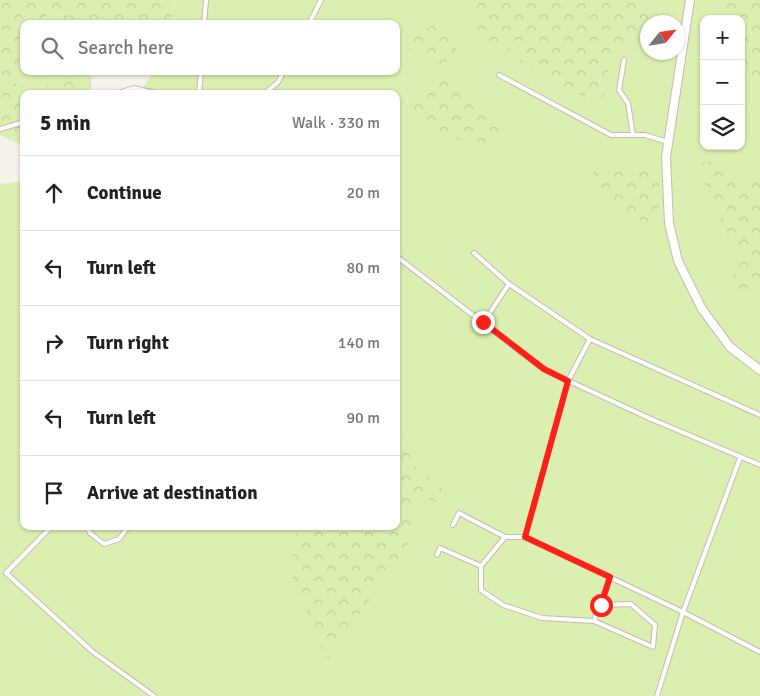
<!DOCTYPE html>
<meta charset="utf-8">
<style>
:root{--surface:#fff;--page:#f6f6f6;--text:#222;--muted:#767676;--line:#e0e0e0}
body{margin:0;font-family:Signika,sans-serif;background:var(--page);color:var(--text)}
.controls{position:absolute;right:15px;top:15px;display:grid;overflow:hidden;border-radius:10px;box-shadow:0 1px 4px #0004}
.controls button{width:45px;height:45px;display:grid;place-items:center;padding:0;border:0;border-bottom:1px solid var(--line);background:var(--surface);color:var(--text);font:25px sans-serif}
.compass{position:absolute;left:640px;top:15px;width:45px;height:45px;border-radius:50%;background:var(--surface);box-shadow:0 1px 4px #0004;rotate:60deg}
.stop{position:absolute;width:15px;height:15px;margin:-11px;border:4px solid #ff201a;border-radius:50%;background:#fff}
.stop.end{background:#ff201a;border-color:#fff;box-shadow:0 1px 5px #0008}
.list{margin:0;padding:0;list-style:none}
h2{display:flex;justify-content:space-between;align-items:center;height:65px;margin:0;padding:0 20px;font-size:21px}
h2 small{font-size:16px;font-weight:400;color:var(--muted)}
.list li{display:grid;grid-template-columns:32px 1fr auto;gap:15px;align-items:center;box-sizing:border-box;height:75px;padding:0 20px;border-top:1px solid var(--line)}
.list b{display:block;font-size:19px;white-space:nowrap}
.list em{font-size:16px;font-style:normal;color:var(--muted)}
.icon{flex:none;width:28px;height:28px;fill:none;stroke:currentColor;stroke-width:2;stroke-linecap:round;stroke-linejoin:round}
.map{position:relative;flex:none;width:760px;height:696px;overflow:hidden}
.search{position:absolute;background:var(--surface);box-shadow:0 1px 4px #0004;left:20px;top:20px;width:380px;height:55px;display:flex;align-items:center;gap:12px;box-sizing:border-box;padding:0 18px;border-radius:10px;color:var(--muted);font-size:19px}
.panel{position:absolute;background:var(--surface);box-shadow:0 1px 4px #0004;left:20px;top:90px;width:380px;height:440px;border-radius:10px}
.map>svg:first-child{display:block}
</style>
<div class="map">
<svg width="760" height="696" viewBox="0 0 760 696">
<defs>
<pattern id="forest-crowns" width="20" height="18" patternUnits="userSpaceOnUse" patternTransform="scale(1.25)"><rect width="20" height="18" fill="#daefb0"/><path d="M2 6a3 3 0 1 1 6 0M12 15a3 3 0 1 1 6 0" fill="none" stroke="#bdce98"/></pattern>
</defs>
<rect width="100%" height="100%" fill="#f7f2eb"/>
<path fill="#daefb0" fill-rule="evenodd" d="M174 0H760V696H0V184L24 181V526H396V94H139L154 71H396V24H172ZM704 19H741V146H704ZM648 22H678V52H648Z
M53 9 75 15 53 16 50 24H38Z
M24 63V71H46L49 91 14 83Z"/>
<path fill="url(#forest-crowns)" d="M0 0H174L172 19 169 24H50L53 16 73 15 53 9 38 24H24V63L14 83 48 90 46 71H92L90 94H24V146L0 135Z
M467 0H630L675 22H648L647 38 614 57 601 86 609 109 530 70 505 47 481 39Z
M760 0V79L741 80V19H726L723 1Z
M442 19 460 43 441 70 423 64 430 46 411 51 402 44Z
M453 76 466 101 498 117V139L479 150 407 114 438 78Z
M719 160 730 179 760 178V292L755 281 744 294 732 278 739 252 722 239 720 208 708 193 698 164Z
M635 169 659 172V226L612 211 593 172Z
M396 431 402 434 417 470 442 486 439 504 423 497 414 509 406 551 388 573 327 660 290 571 298 526H396Z"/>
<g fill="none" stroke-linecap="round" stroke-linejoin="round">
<g stroke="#c7bbaf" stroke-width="6">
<path id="service" d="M204 24 206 0
M309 24 321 0
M624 60 619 90 628 103 633 135
M499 75 611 135H645L668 142
M115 94 134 88 159 94
M199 94 201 71
M264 94 278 82 284 71
M0 129 24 122
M474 253 509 284 590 339 760 415
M396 256 543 369 651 419 760 465
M483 323 509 284
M590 339 568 381 525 537 683 612 740 458
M453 525 459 513 505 537
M52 526 6 573 93 652 154 696
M87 526 90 533 104 544 119 539 129 526
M525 537H505L481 566V590L503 605 542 618 594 621 610 577
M437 555 440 548 481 566
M594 621 653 647 655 625 631 604 601 605
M657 696 683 612 760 652"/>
</g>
<g stroke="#c7bbaf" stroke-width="10">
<path id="minor" d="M690 0 666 157 669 223 678 261 702 309 730 347 760 370"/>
</g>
<use href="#service" stroke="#fff" stroke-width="4"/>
<use href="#minor" stroke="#fff" stroke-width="8"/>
</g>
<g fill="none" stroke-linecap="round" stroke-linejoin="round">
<path stroke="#ff201a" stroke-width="6" d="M483 322 544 369 568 381 525 537 610 577 601 605"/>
</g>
</svg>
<div class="controls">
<button>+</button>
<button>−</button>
<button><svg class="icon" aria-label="layers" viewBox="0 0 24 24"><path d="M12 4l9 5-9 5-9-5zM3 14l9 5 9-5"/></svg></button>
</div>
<svg class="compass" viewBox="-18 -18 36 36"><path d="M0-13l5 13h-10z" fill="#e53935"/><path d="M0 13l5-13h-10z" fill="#767676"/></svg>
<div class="stop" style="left:601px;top:605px"></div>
<div class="stop end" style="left:483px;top:322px"></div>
<div class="search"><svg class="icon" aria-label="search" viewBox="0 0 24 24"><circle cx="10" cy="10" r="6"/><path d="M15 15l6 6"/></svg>Search here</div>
<section class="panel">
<h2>5 min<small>Walk · 330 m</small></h2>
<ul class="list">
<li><svg class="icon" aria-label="ahead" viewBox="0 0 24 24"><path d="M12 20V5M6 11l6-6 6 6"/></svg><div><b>Continue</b></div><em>20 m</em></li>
<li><svg class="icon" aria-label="left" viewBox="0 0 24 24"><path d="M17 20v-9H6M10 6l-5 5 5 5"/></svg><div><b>Turn left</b></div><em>80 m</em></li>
<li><svg class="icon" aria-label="right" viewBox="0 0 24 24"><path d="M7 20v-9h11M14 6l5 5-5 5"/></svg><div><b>Turn right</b></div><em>140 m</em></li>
<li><svg class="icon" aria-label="left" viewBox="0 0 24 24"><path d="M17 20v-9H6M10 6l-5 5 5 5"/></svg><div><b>Turn left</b></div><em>90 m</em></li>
<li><svg class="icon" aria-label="arrive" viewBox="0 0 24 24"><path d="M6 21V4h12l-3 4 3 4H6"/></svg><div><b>Arrive at destination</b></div></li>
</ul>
</section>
</div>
